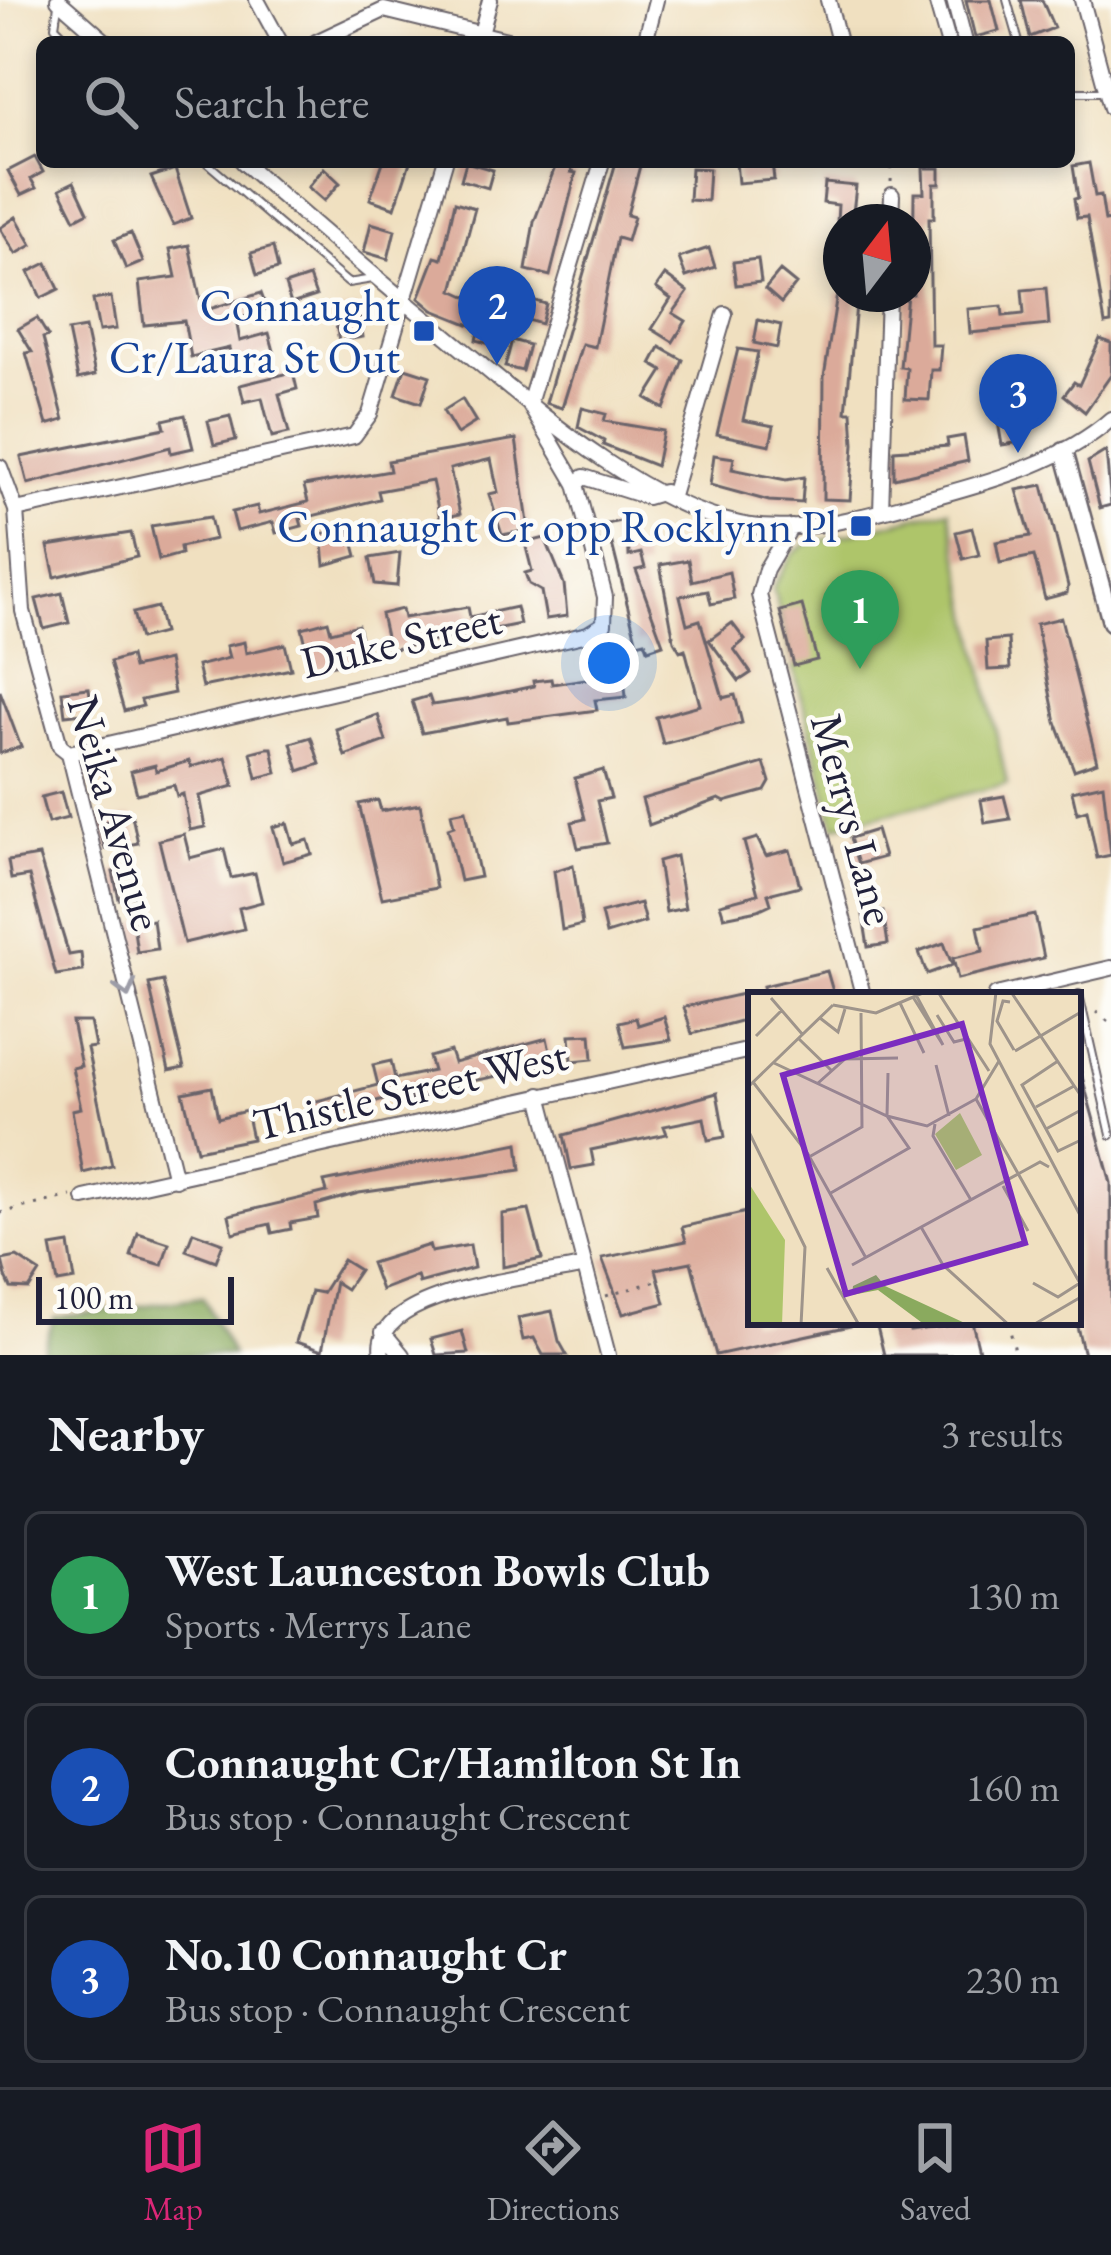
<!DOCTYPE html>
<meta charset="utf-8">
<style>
:root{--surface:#171b24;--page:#242831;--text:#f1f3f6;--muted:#9ea1a6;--line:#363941;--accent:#db2777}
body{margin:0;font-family:"EB Garamond",serif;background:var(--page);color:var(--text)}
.compass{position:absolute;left:823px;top:204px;width:108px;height:108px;border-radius:50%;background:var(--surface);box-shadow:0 6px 18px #0003;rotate:16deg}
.scale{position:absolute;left:36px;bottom:30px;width:198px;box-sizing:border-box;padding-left:12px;border:6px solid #22223b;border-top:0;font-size:33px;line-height:42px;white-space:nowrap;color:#22223b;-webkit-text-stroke:9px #fdfcf7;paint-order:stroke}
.you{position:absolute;left:609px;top:663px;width:42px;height:42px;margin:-30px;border:9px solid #fff;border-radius:50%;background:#1a73e8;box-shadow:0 0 0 18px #1a73e833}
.badge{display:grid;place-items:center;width:78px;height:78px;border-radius:50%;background:var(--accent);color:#fff;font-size:39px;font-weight:700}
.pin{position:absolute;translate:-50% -99px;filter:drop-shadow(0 3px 6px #0008)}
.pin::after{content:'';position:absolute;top:63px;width:42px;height:36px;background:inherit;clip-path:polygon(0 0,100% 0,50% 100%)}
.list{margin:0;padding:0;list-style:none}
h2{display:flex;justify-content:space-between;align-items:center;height:156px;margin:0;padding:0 48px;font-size:51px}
h2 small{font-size:39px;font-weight:400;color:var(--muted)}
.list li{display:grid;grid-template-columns:78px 1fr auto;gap:36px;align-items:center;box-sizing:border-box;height:168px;margin:0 24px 24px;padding:0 24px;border:3px solid var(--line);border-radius:18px}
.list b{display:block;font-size:45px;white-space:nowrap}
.list p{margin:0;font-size:39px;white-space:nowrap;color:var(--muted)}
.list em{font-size:39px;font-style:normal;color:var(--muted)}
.icon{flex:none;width:66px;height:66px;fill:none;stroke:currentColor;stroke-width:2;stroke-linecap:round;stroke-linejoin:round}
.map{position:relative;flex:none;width:1111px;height:1355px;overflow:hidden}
.search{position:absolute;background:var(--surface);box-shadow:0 6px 18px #0003;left:36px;right:36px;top:36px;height:132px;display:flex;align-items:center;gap:30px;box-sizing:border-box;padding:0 42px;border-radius:18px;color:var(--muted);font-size:45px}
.sheet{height:732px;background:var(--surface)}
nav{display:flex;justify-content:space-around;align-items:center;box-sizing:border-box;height:168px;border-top:3px solid var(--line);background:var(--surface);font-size:33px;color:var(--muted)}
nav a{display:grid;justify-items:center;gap:6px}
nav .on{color:var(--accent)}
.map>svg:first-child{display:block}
</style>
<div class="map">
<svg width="1111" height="1355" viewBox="0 0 1111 1355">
<rect width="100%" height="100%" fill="#fdfcf7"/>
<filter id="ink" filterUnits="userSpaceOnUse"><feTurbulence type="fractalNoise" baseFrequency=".00833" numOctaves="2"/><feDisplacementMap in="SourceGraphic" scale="24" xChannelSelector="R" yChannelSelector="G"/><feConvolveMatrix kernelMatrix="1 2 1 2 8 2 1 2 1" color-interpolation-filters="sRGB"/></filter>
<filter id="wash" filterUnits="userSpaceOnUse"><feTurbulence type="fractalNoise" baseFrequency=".004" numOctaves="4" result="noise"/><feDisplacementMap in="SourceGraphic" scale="48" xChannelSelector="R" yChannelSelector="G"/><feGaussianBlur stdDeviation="2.7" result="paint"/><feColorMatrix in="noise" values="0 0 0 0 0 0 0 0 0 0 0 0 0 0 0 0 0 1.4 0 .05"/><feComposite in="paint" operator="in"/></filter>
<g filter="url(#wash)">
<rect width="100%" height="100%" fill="#f0e0c0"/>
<path fill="#aec56a" stroke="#687452" stroke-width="3" d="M949 509 1007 784 835 826 773 588 792 555 807 544Z"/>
<path fill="#8aaa5e" stroke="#56664c" stroke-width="3" d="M203 1297 232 1355H41L54 1318Z"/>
<g id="blocks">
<path fill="#dbaa9a" d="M966 0H991L999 31 975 37Z
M1021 0H1042L1054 28 1030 37Z
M35 157 43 172 31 179 36 188 21 195 8 171Z
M383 162H410L395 208 370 199Z
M466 162 493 170 488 188 461 180Z
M557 162H574L571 172 576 173 550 276 526 270 534 222Z
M616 162H641L627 215 634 217 627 241 617 238 595 347 582 344 562 408 546 403Z
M736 162H772L774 180 738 183Z
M1089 163 1095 196 1101 195 1105 221 1111 220V323L1105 324 1087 217 1077 218 1074 199 1078 198 1073 166Z
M324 168 340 183 324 201 308 187Z
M691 168 709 169 707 201 689 200Z
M923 168H940V184H934V218H929L931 345H941L939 370H931L929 400 905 399 907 368 900 367 907 294H913L914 193H924Z
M175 169 191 218 173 225 151 177Z
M74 182 88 212 75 219 60 189Z
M825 183 856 186 852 222H837L838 205 823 203Z
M455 202 475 208 453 290 481 303 473 326 433 310 419 298 435 257 442 259Z
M16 217 32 245 16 254 0 228Z
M371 223 395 230 388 259 364 252Z
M131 233 143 262 126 269 114 240Z
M189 245 203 311 261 293 267 309 236 320 240 341 269 333 274 351 233 364 229 348 191 357 184 321 144 325 139 282 176 277 170 249Z
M273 247 278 269 257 275 251 253Z
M709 248 715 267 686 277 679 258Z
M758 259 761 282 736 285 733 262Z
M47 263 59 289 41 298 29 272Z
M780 271 796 284 781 303 765 289Z
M665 275 688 292 673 313 686 321 673 342 652 329 671 299 656 288Z
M309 277 316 296 291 304 285 285Z
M1046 288 1049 325 970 333 968 309 1002 306 1003 316 1024 314 1022 290Z
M837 294H857L846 412H852L854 444 850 500 823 499 824 377Z
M514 295 546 304 541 324 509 315Z
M111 297 116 329 99 331 93 300Z
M359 309 363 337 339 341 334 313Z
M37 318 48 336 43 338 64 420 47 425 26 353 32 352 18 329Z
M758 320 781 325 777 348 754 343Z
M481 321 506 328 500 347 476 340Z
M85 328 95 375 78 379 68 331Z
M1100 339 1111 343V375L1085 412 1064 395 1074 382 1079 385Z
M512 340 529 345 522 371 505 367Z
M660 347 683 360 664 409 646 398 663 371 651 364Z
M738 349 758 352 743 420 774 426 770 445 717 434Z
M405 368 430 376 421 403 396 395Z
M293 372 297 389 279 394 289 433 272 437 262 398 244 402 240 385Z
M1049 387 1051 412 1032 414 1030 389Z
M462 399 476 422 457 434 443 411Z
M582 408 606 414 604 421 663 431 656 466 603 445 604 441 578 427Z
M1015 408 1021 442 1002 445 996 411Z
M185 415 193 448 171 453 170 447 28 484 21 457 165 428 163 420Z
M230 416 236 440 214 445 208 421Z
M964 436 968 461 894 478V450L948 446 947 439Z
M516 439 529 530 502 535 489 494 498 492 491 459 450 469 460 514 440 518 432 481 378 491 380 499 300 519 302 526 276 533 273 522 237 531 232 512 257 506 259 514 308 502 304 486 390 471 388 461Z
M1106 451 1111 505 1100 508 1088 462Z
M714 455 734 458 732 469 786 480 804 477 802 503 769 501 710 485Z
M1043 485 1068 586 1067 593 1045 599 1034 556 1000 563 996 542 1031 536 1017 490Z
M210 517 215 539 180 547 181 554 159 560 151 526Z
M620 521 628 525 629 556 641 553 645 568 636 570 663 644 648 649 645 641 637 643 607 524Z
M349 526 357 556 325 565 322 534Z
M972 528 979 555 963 559 956 532Z
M131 533 137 557 55 577 48 546Z
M545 538 564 584 567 616 546 619 541 591 529 584 525 573 532 571 525 543Z
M400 553 397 586 375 584 370 558Z
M688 560 692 581 729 572 734 599 711 604 708 591 680 596 687 624 700 620 723 698 735 695 742 723 663 744 656 717 700 705 685 649 680 651 674 641 660 565Z
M62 593 69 623 44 629 36 599Z
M802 605 817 660 794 666 780 611Z
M157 607 163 633 140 639 133 613Z
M468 607 470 617 516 607 520 624 389 650 381 614 402 609 404 618Z
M1061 618 1097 762 1074 770 1056 722 1036 624Z
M328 621 331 632 358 625 366 659 312 669 302 628Z
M732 623 745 640 734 649 751 673 739 681 709 640Z
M1008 639 1010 669 988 670 986 641Z
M244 642 246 653 285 644 291 669 202 687 197 666 229 658 226 646Z
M130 656 133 668 168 660 174 693 141 700 143 706 124 711 110 662Z
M623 667 626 697 595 700 597 710 508 722 507 717 422 733 412 701 429 696 432 705 472 699 534 686 533 681 551 679 552 684 606 676 605 669Z
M89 688 92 712 65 715 62 691Z
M0 691 21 747 0 753Z
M378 715 386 741 345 756 336 729Z
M311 737 320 764 299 771 291 743Z
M267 748H272L277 773 257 778 251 752Z
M226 757 234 786 199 796 205 827 190 830 183 794 177 796 174 785 137 794 131 771 155 765 156 771 189 761 191 767Z
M764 763 770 782 765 791 725 802 719 799 649 825 642 799Z
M603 770 611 798 597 801 607 843 578 848 572 822 585 819 575 778Z
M1103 784 1111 855 1097 858 1087 810 1077 813 1072 791Z
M61 792 68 818 48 823 41 797Z
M1004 796 1010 819 985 823 981 800Z
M378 800 381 811 420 804 436 888 382 898 359 804Z
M466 810 480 877 460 881 448 828 454 826 451 813Z
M132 816 138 843 105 849 98 823Z
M287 823 293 844 308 840 312 854 283 862 273 827Z
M876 830 884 857 858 864 850 838Z
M184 834 190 858 224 849 231 878 255 873 262 902 239 908 244 929 184 943 159 840Z
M757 838 766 856 790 850 800 886 768 894 771 904 758 910 724 917 720 904 758 894 744 842Z
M39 856 69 955 81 953 83 971 56 975 29 876 11 879 8 861Z
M676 856 685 908 666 912 658 861Z
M573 865 582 925 562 930 554 871Z
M133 868 139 895 119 899 113 872Z
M640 903 645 922 606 934 601 913Z
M883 912 888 944 868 947 863 915Z
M1035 915 1044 958 958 979 953 958 983 951 978 927Z
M153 920 157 949 137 952 133 923Z
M944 943 952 965 927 974 919 952Z
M827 971 834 995H765L763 986Z
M163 981 184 1068 169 1071 149 984Z
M751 992V1018L692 1034 684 1007Z
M664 1017 671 1040 625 1047 619 1022 636 1018 638 1025Z
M72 1022H90L95 1047 87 1048 112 1166 83 1173 72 1110 81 1108 72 1068 81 1066Z
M591 1034 593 1059 572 1061 570 1035Z
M547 1038 553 1065 467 1082 411 1102 409 1092 308 1120 305 1104 378 1085 373 1065 391 1061 395 1079 433 1071 429 1057 450 1051 454 1063Z
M1078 1062 1111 1183V1355H1084L1076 1322Z
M212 1087 218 1118 246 1111 252 1139 197 1150 183 1093Z
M717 1093 725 1137 708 1140 704 1118 664 1126 667 1134 591 1150 594 1165 571 1169 564 1135Z
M518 1143 521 1170 359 1193 316 1205 318 1218 290 1223 291 1229 272 1233 270 1224 233 1233 229 1215 327 1192 324 1182Z
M529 1210 542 1259 503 1267 502 1214Z
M751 1211V1322H849L850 1326 716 1355 691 1262 656 1269 665 1303 623 1314 602 1258 686 1241 682 1227Z
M193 1232 223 1243 216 1261 186 1250Z
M138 1233 169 1243 162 1265 131 1256Z
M69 1244 75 1280 58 1283 51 1247Z
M429 1245 431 1252 470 1245 474 1268 419 1283 417 1276 381 1290 371 1263Z
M17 1257 40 1272 29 1289 11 1288 6 1277 2 1260Z
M343 1260 359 1270 346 1289 335 1282 322 1351 296 1342 311 1291 322 1293Z
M552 1311 559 1341 567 1355H543L534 1338 523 1340 518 1318Z
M876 1322H908L910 1331 972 1322 980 1355H884Z
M462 1331 468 1353 436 1355 431 1339Z"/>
</g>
</g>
<g filter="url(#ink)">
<use href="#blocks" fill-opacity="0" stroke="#6a646a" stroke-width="3"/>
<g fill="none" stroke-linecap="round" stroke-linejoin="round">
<g stroke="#6a646a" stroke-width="10">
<path id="service" d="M1007 0 1019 42
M58 5 55 26 71 42
M1069 92H1103
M206 162 348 283 373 279
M1079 994 1111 1135"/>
</g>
<g stroke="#6a646a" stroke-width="18">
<path id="minor" d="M58 0 106 42
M257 0 280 42
M828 0 839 42
M936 0 948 42
M954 0 965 42
M1082 0 1111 108
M480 37 490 0
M316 42 384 10 515 42
M645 42 656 0
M243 162C318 228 394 293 472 357 544 417 646 505 740 524 806 537 874 513 937 496 996 480 1065 460 1111 419
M891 222 892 195
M0 467 16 510 23 611 60 746 69 753 175 1179
M576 484 584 477 647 497 664 492
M672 496 725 314
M16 510 354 436 370 414 445 162
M881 511 888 294
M791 527 766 569 759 595 863 995
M69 753 588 634 604 624 605 597 576 484 529 404 602 162
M996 995 1111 968
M540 1095 608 1355
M84 1198 751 1050
M383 1332 402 1355
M382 1355C368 1291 536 1277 581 1267"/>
</g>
<g stroke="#6a646a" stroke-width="21">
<path id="tertiary" d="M1064 451 1111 622"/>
</g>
<path stroke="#6a646a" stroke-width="3" stroke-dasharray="3 9" stroke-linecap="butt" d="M891 182 892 162
M1096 1012 1110 1023
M0 1213 71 1196
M606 1296 660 1280
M1008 1322 1016 1355"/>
<use href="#service" stroke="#fff" stroke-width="6"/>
<use href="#minor" stroke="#fff" stroke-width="14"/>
<use href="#tertiary" stroke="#fff" stroke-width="16"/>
</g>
<defs><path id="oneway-chevron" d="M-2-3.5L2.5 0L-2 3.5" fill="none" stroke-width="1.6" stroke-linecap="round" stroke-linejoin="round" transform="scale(3)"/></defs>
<use stroke="#9c9ca7" href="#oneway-chevron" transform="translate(126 989) rotate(75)"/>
</g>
<g fill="#1a4fb4" stroke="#fdfcf7" stroke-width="4.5">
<rect x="412" y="319" width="24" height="24" rx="6"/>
<rect x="849" y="514" width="24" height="24" rx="6"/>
</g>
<g text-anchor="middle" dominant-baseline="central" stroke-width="9" stroke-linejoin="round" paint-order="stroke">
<g font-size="45" fill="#164399" stroke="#fdfcf7" text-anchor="end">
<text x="400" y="305">Connaught<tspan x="400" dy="52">Cr/Laura St Out</tspan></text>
<text x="837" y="526">Connaught Cr opp Rocklynn Pl</text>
</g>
<g font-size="45" fill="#22223b" stroke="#fdfcf7">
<text transform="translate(401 640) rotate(-13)">Duke Street</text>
<text transform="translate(116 813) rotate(74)">Neika Avenue</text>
<text transform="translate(854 819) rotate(75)">Merrys Lane</text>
<text transform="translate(410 1089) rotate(-13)">Thistle Street West</text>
</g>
</g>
<g transform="translate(748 992)">
<rect width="333" height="333" fill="#f0e0c0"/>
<path d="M212 121 234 163 208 178 187 142ZM0 190 37 248 34 333H0Z" fill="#aec56a"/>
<path d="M128 283 137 294 221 333H177L130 298 104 303 105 294Z" fill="#8aaa5e"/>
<path fill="none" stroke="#9e948b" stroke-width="3" d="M190 0 241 79M248 0 242 52 333 225M263 0 333 104M165 5 195 53 168 3M23 6 55 43M262 10 255 9 249 29 266 58M152 11 176 61M85 13 128 21 177 0M189 23 206 50 218 47M72 26 90 40 97 17M8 44 34 18M51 47 84 79M267 59 333 20M310 69 274 93 310 159 333 148M26 71 139 124 179 134 228 107 251 69M188 73 201 124M5 90 60 162 118 266M69 92 97 67 150 66M0 95 85 13M228 107 333 293M288 115 326 94M187 132 185 144 223 208M298 137 333 118M0 138 57 255 53 333M61 165 114 135 113 21M255 194 280 239M81 202 161 156 139 124 140 81M173 235 195 273 261 333M104 273 292 170 301 175M79 276 111 333M285 291 310 305 332 291M285 333 333 305"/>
<path fill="#7b2cbf" fill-opacity="0.15" stroke="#7b2cbf" stroke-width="6" d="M214 32 277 251 98 302 35 83Z"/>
<rect width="333" height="333" fill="none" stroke="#22223b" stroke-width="6"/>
</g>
</svg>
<svg class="compass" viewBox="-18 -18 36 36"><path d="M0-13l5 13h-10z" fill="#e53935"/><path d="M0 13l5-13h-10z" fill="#9ea1a6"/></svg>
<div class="scale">100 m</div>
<div class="you"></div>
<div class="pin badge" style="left:860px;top:669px;background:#2e9e5b">1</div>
<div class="pin badge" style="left:497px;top:365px;background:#1a4fb4">2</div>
<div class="pin badge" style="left:1018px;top:453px;background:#1a4fb4">3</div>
<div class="search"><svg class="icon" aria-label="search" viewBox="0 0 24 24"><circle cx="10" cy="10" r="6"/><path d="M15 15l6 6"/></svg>Search here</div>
</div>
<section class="sheet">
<h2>Nearby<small>3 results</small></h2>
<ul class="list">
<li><span class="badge" style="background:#2e9e5b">1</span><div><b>West Launceston Bowls Club</b><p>Sports · Merrys Lane</p></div><em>130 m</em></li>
<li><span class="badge" style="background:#1a4fb4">2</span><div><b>Connaught Cr/Hamilton St In</b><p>Bus stop · Connaught Crescent</p></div><em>160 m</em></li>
<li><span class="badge" style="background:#1a4fb4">3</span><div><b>No.10 Connaught Cr</b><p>Bus stop · Connaught Crescent</p></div><em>230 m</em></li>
</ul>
</section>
<nav>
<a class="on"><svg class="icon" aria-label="map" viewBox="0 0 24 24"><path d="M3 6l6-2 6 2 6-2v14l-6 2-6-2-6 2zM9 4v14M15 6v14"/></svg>Map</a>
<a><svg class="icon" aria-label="directions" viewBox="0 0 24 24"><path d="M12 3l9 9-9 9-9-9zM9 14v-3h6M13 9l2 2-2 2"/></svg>Directions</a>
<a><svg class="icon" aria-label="saved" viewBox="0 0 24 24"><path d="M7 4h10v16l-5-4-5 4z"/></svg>Saved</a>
</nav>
